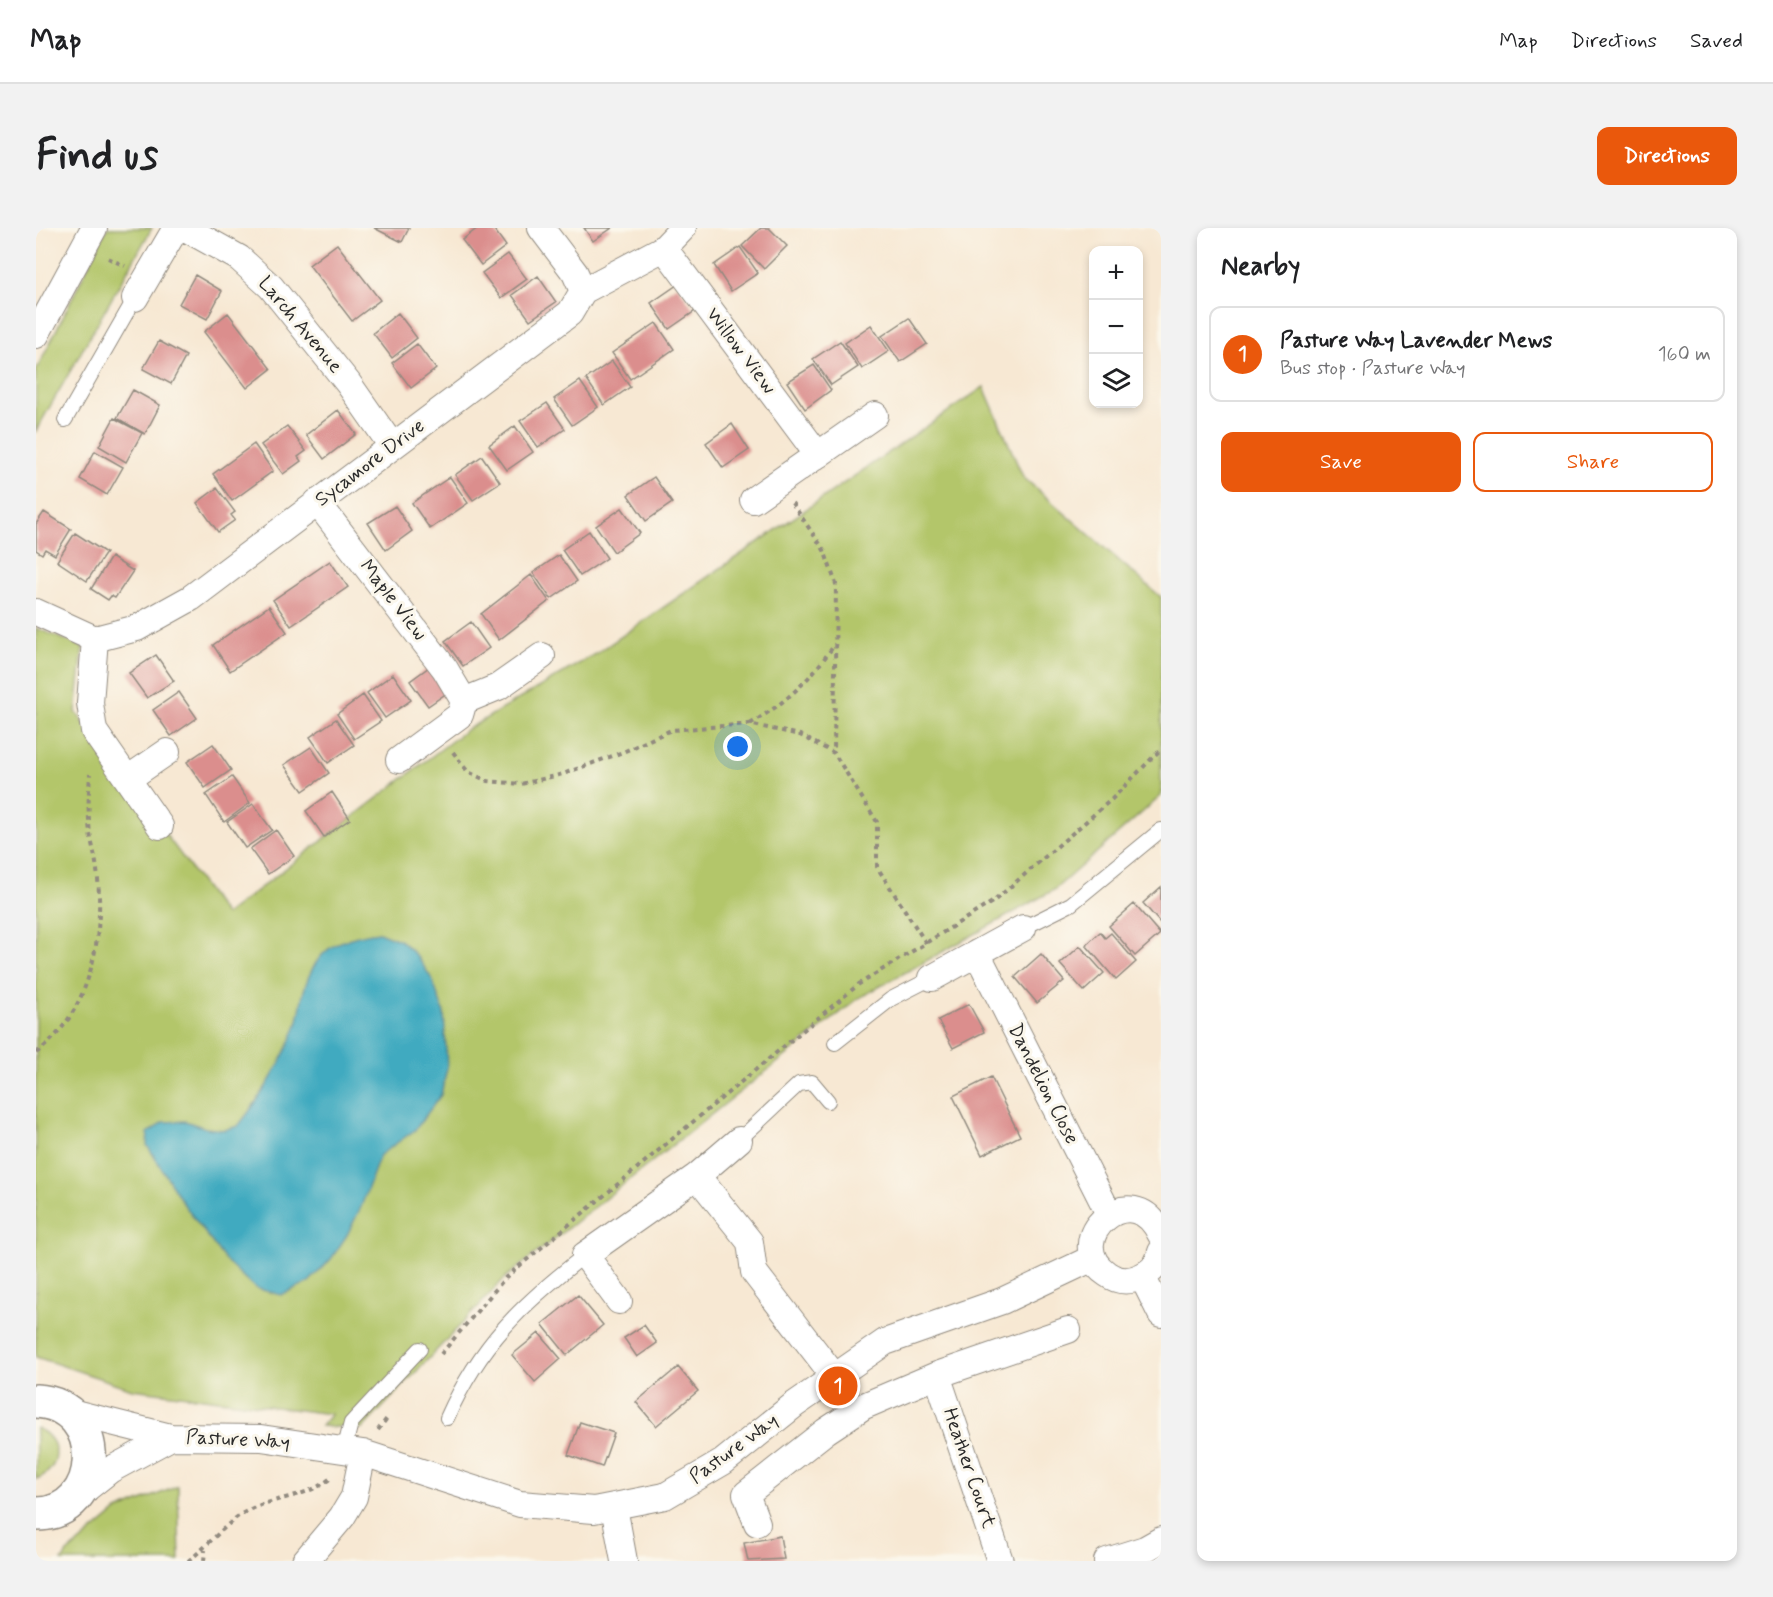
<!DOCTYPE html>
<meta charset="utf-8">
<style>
:root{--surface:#fff;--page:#f2f2f2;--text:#202124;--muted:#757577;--line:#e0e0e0;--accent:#ea580c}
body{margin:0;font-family:Mynerve,sans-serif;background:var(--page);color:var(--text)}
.controls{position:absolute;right:18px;top:18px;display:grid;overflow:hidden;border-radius:12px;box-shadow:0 3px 9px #0003}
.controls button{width:54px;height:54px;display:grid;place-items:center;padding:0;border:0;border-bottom:2px solid var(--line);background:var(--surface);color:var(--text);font:30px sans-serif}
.you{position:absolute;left:702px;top:519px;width:21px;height:21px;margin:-15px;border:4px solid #fff;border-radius:50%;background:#1a73e8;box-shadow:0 0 0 9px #1a73e833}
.badge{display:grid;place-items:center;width:39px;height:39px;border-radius:50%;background:var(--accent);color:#fff;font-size:20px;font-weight:700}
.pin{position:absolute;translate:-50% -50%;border:3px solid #fff;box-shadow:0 2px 6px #0006}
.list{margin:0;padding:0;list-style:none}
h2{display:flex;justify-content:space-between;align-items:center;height:78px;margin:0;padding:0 24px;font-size:26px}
h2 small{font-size:20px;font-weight:400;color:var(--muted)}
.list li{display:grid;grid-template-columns:39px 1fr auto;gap:18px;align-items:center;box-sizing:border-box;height:96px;margin:0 12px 12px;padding:0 12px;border:2px solid var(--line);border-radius:12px}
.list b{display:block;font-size:22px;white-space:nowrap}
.list p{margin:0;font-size:20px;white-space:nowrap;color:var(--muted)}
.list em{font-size:20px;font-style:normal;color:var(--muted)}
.actions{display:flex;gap:12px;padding:18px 24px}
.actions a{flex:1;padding:14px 0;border:2px solid var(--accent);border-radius:12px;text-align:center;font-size:21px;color:var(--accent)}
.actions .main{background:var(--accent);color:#fff}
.icon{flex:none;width:33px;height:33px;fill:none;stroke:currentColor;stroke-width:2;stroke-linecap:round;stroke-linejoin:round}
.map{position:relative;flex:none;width:1125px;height:1333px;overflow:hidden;border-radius:12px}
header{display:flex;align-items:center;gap:36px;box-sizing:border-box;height:84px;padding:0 30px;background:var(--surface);border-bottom:2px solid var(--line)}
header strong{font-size:28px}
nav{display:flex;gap:33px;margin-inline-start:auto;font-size:21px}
.intro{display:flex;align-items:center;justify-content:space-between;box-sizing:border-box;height:144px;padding:0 36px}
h1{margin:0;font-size:42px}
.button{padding:15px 27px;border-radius:12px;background:var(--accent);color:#fff;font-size:21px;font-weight:700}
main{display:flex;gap:36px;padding:0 36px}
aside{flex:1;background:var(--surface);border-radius:12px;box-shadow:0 3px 9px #0003}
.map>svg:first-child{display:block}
</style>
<header>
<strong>Map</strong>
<nav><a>Map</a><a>Directions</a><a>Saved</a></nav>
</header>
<div class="intro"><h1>Find us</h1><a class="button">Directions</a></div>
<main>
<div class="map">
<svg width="1125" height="1333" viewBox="0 0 1125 1333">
<rect width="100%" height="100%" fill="#fbf7ec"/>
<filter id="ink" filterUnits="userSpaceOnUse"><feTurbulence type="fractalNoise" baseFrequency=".0167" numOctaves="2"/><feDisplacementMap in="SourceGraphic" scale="12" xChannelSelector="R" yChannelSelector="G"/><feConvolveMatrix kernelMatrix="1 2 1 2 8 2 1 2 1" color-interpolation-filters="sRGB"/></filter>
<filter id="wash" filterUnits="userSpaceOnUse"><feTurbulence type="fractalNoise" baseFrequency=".008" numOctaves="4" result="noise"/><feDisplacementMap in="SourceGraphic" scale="24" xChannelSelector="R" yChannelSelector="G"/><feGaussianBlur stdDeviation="1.35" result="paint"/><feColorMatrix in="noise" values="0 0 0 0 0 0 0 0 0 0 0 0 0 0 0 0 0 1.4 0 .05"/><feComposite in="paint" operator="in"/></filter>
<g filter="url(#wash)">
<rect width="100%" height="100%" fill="#f7e8d3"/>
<path fill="#b3c66a" stroke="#6f784a" stroke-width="1.5" d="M71 0H116L0 203V143Z
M948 159 987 249 1125 369V568L1018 662 823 770 470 1049 326 1201 285 1198 295 1186 96 1161 0 1129V400L47 419 40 484 189 687 430 502 561 425Z
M0 1200C26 1210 27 1241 0 1251Z
M142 1258 144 1333H26L31 1325 81 1283Z"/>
<path fill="#41aac0" stroke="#366a76" stroke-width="1.5" d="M343 704 365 713 381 728 396 751 408 785 411 840 405 867 379 902 344 927 325 979 311 1007 295 1031 273 1054 245 1067 219 1060 189 1032 147 975 111 917 112 905 128 894 149 893 170 900 188 902 202 898C224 871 246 835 259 802 263 793 264 781 266 771 276 724 298 710 343 704Z"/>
<g id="blocks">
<path fill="#db8e8d" d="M338 0H373L366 14Z
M442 0H457L470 18 445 37 426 12Z
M548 0H576L557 13Z
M725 0H733L751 18 728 41 706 18Z
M301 16 344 72 316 93 273 37Z
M704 19 722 45 695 63 678 37Z
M472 26 491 51 465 70 446 45Z
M159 47 186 63 171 91 143 76Z
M502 48 520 74 494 92 476 67Z
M641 57 659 83 633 101 615 75Z
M192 85 235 141 211 160 168 104Z
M362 85 381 110 356 130 337 105Z
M873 90 891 116 864 134 846 108Z
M620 95 638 121 594 151 576 125Z
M835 97 853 123 826 141 809 115Z
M123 113 150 128 135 156 107 141Z
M804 113 822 139 795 157 777 131Z
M381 116 400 141 375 160 356 135Z
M576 133 594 159 568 177 550 151Z
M778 137 795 162 769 181 751 154Z
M544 153 562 179 536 197 518 171Z
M97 162 124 177 109 206 81 190Z
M511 175 529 201 502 219 484 193Z
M302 182 320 206 288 231 270 207Z
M78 190 106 205 90 234 63 218Z
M696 196 713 222 687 240 670 215Z
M251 198 270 223 262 229 265 233 247 246 225 217Z
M479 198 497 224 471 242 453 217Z
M218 216 237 243 196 273 177 246Z
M59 223 87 239 71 267 44 251Z
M446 228 464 254 437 272 419 247Z
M414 249 432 275 394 301 376 275Z
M618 249 636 275 610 293 592 267Z
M181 260 199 284 195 287 199 292 182 304 161 275Z
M359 278 376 303 350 322 332 295Z
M586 280 604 305 578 324 560 298Z
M8 284 35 301 19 327 9 321 6 326 0 322V296Z
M553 303 571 330 544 348 526 322Z
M39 305 70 325 51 353 21 333Z
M523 327 541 353 515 371 497 345Z
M75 329 97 343 79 370 75 368 72 372 55 361Z
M294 333 312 359 255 398 237 372Z
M495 347 513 373 463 412 445 386Z
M233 378 251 404 194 443 177 417Z
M435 394 453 420 427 438 409 413Z
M120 427 138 453 111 470 93 445Z
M400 434 418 460 392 478 374 453Z
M357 446 375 472 349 490 331 465Z
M143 464 161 490 135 508 117 482Z
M327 467 345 493 318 511 301 486Z
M300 491 318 517 292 535 274 509Z
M177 516 195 542 169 560 151 534Z
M275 519 293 545 267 563 248 537Z
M196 549 214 575 188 594 170 567Z
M296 564 314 591 288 609 270 583Z
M217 576 236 602 209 620 191 594Z
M240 602 258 628 232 646 214 621Z
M1125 659V696L1107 675Z
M1098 676 1124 706 1099 728 1073 698Z
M1064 704 1069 710 1075 705 1100 734 1080 752 1050 717Z
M1044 718 1068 745 1048 763 1024 736Z
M1005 726 1028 753 1001 775 979 749Z
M933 776 948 804 917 820 902 792Z
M955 849 984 908 946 927 917 868Z
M542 1067 567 1097 531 1127 506 1096Z
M608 1097 621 1115 601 1129 588 1110Z
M503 1105 525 1131 499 1154 476 1127Z
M642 1139 662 1163 620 1198 600 1174Z
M544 1194 578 1205 566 1239 532 1227Z
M744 1308 748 1331 712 1333 708 1315Z"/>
</g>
</g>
<g filter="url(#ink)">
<use href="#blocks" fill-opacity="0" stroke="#918a7f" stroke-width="1.5"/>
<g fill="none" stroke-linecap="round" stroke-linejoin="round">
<g stroke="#918a7f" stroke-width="16">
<path id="service" d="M29 192 99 70
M987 700 1035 676 1125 602
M799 815 855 771 896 750
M703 912 763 856 776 854 792 873
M411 1190C444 1116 486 1076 549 1027
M308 1222 315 1195 384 1121"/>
</g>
<g stroke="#918a7f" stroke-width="28">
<path id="minor" d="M149 0 203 30 235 59 312 155 356 218
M505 0 539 45 547 63
M628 20 782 227
M99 70 140 0
M0 107 58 0
M717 272 839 187
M281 274 409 441 428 473 424 487 363 532
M0 384 59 411 101 400 155 370 534 85 547 63 628 20 647 0
M59 411 54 475 58 503 124 598
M428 473 462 459 506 428
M93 550 131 524
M941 725 1073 986
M896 750 987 700
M661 948 714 1014 718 1044 798 1148
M1125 1007C1097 944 1022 1013 1071 1046 1082 1054 1094 1054 1106 1048 1118 1042 1122 1036 1125 1024
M1106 1048 1125 1086
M583 1073 549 1027 661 948 703 912
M31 1183 135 1209 225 1210 327 1225 484 1276 558 1282 629 1268 687 1234 758 1177 849 1114 966 1073 1057 1030
M41 1268 74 1242 135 1209
M578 1279 588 1333
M721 1295 710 1266 790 1203 828 1178 901 1147
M269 1333 306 1289 318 1269 327 1225
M964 1333 901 1147 1032 1102
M1071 1333 1109 1321 1125 1312"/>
</g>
<g stroke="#918a7f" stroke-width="36">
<path id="secondary" d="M0 1173C74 1177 68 1287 0 1286"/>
</g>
<path stroke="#918a7f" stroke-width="4" stroke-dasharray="4.5 4.5" stroke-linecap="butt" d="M72 30 89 38
M756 275 788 322 800 356 798 525
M714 496C753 472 772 454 799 416
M417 524 432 544 452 553 485 556 527 546 587 524 635 502 713 496 764 507 798 525 841 594V639L890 715
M0 825C56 784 69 706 61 642 59 625 53 608 53 592 52 576 53 561 54 546
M405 1126 470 1049 823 756 958 673 1076 571 1125 521
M342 1202 352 1189
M152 1333C170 1320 193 1292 209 1284 237 1268 267 1272 295 1250
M168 1333 169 1322"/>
<use href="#service" stroke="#fff" stroke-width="14"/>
<use href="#minor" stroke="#fff" stroke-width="26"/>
<use href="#secondary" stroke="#fff" stroke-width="33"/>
</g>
</g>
<g text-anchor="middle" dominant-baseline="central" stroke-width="6" stroke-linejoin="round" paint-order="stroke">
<g font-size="20" fill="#2b2b2b" stroke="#fbf7ec">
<text transform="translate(264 97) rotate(50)">Larch Avenue</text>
<text transform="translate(705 123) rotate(53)">Willow View</text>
<text transform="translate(334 235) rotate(-37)">Sycamore Drive</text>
<text transform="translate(357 372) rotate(52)">Maple View</text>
<text transform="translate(1007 856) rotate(63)">Dandelion Close</text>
<text transform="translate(202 1212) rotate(3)">Pasture Way</text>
<text transform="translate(698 1221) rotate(-36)">Pasture Way</text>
<text transform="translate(933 1240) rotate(71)">Heather Court</text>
</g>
</g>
</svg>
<div class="controls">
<button>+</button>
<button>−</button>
<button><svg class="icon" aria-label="layers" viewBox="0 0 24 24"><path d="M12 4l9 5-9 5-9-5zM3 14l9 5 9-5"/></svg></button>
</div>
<div class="you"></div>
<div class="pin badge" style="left:802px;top:1158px">1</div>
</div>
<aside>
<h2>Nearby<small></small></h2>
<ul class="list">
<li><span class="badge">1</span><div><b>Pasture Way Lavender Mews</b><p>Bus stop · Pasture Way</p></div><em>160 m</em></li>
</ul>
<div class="actions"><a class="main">Save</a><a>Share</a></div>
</aside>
</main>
